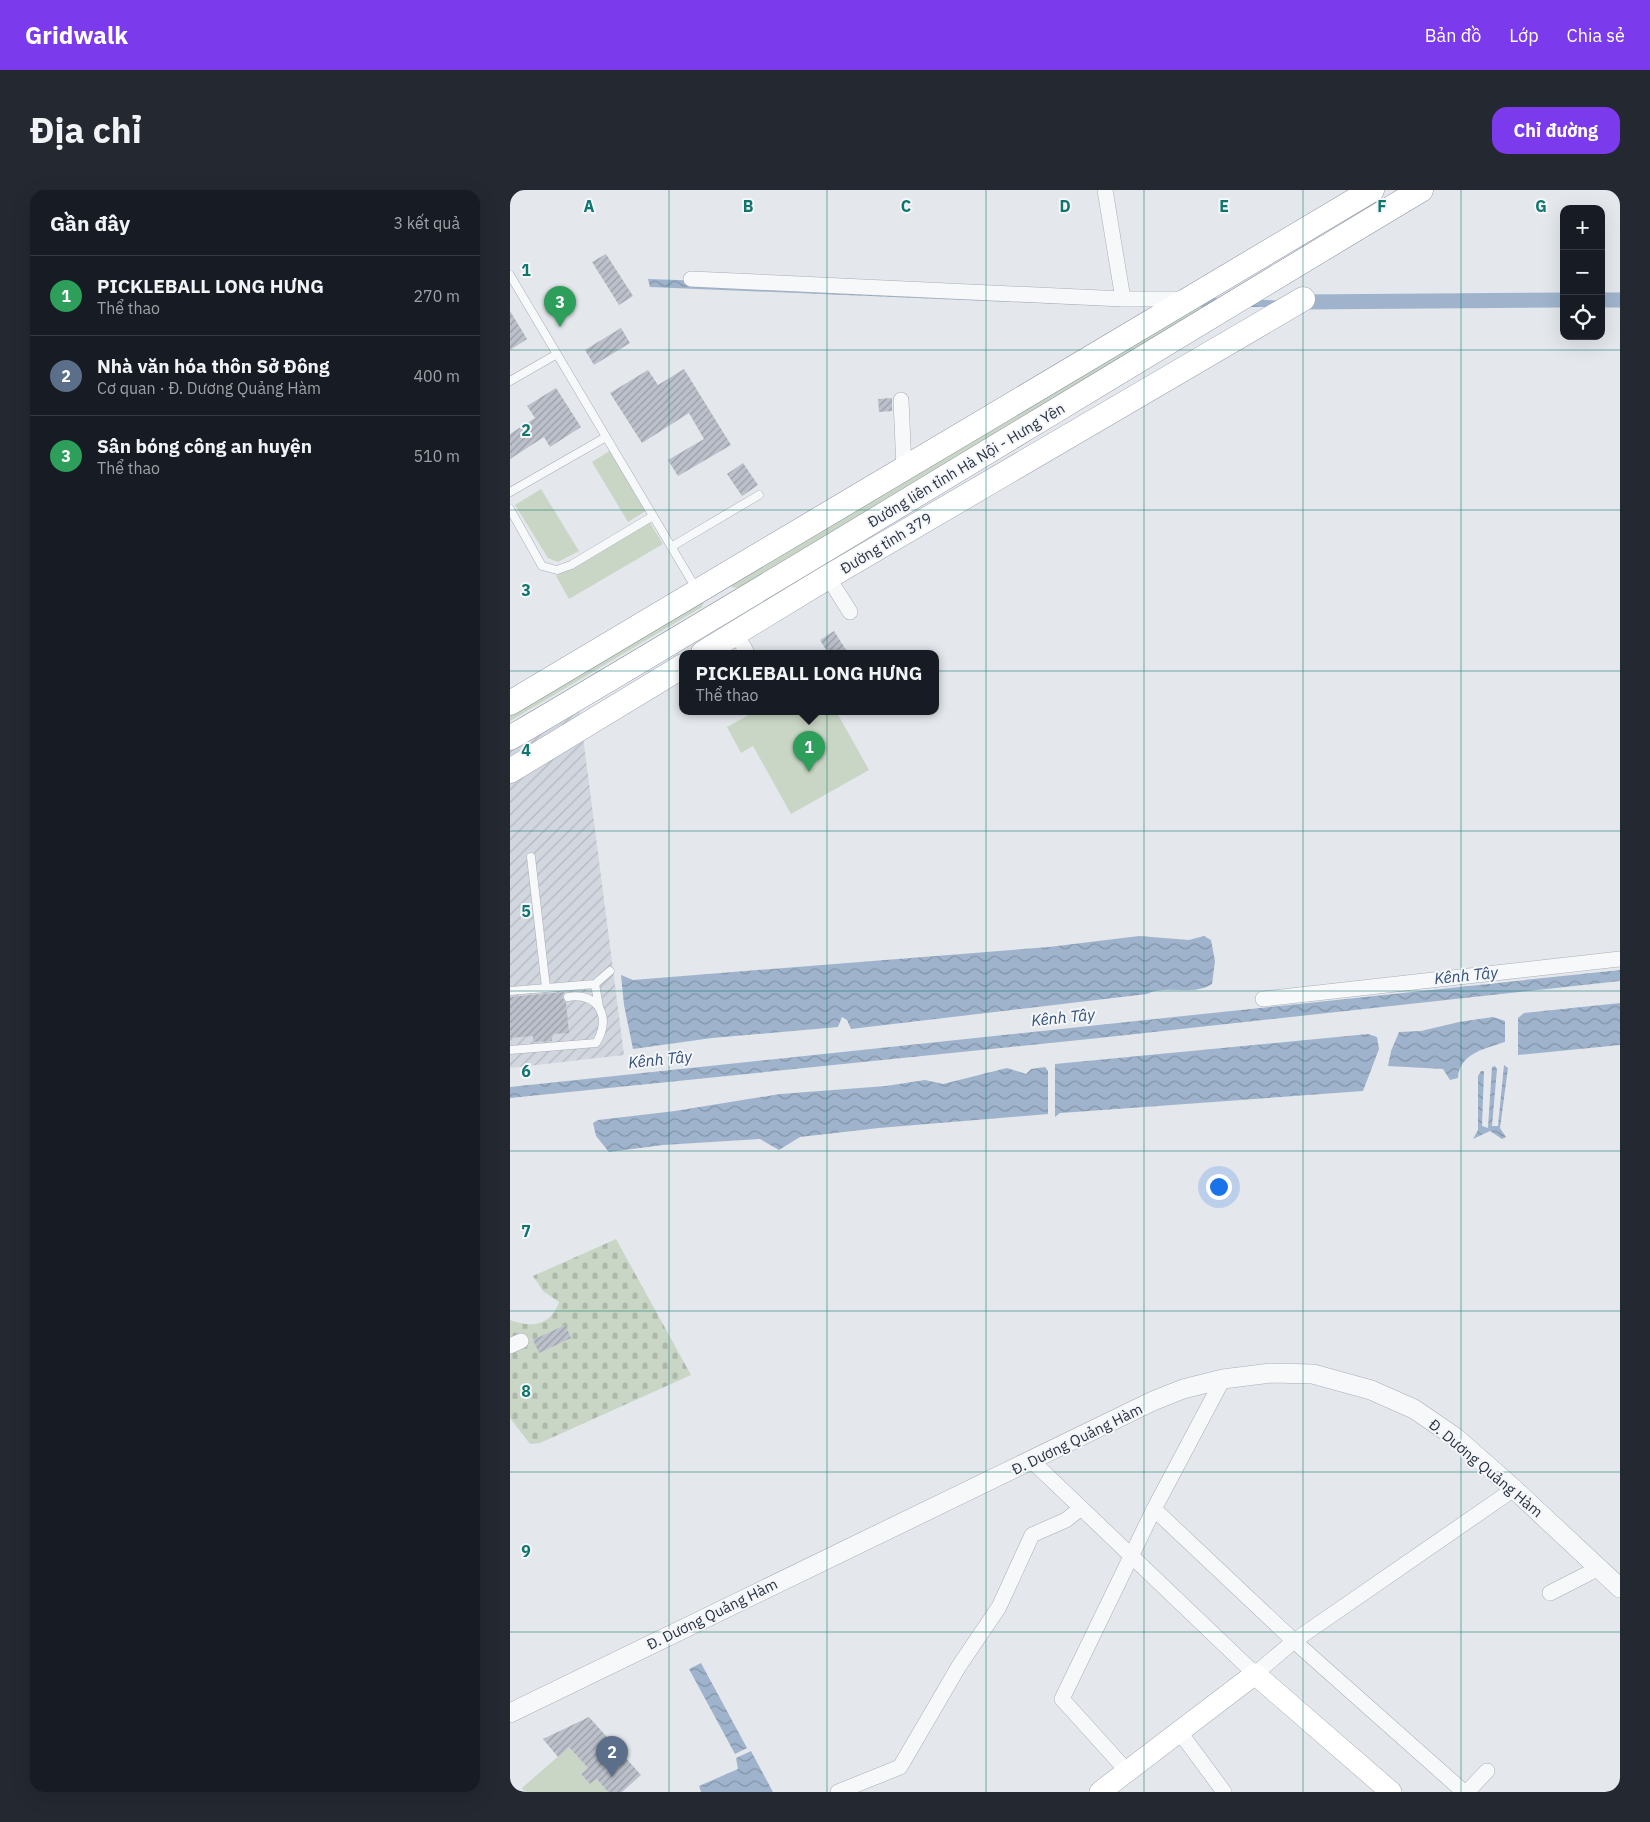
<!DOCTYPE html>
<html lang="vi">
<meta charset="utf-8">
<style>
:root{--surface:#171b24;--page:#242831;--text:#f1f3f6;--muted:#9ea1a6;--line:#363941;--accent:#7c3aed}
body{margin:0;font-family:"IBM Plex Sans",sans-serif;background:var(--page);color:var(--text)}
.controls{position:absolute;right:15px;top:15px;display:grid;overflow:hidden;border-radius:10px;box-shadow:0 5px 20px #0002}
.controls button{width:45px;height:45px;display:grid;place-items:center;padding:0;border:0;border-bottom:1px solid var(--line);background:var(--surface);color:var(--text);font:25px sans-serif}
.you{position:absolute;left:708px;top:996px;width:18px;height:18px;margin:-12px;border:4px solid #fff;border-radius:50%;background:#1a73e8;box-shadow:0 0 0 8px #1a73e833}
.badge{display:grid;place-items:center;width:32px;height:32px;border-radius:50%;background:var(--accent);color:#fff;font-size:16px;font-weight:700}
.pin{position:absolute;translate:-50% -41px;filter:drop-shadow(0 1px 2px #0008)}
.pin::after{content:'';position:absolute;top:26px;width:18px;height:15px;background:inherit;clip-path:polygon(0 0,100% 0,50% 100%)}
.popup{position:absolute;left:169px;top:460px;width:260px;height:65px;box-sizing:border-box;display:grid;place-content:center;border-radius:10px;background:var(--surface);filter:drop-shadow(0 1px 4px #0005);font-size:16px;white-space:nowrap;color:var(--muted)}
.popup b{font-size:19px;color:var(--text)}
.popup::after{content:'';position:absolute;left:50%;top:100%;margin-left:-10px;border:10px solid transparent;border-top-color:var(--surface)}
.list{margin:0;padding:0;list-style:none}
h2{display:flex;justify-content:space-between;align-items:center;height:65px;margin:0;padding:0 20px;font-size:21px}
h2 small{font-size:16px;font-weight:400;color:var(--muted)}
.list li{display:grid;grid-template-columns:32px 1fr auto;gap:15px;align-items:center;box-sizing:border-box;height:80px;padding:0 20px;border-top:1px solid var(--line)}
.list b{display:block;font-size:19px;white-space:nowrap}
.list p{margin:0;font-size:16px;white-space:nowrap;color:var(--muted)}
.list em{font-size:16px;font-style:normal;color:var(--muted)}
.icon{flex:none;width:28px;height:28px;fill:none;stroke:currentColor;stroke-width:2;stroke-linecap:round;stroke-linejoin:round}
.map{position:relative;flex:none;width:1110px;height:1602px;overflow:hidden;border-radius:15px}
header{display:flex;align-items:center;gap:30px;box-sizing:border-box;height:70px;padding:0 25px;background:var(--accent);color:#fff}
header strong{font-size:24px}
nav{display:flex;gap:28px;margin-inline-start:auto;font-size:18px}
.intro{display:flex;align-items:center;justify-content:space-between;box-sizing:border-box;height:120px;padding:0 30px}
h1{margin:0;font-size:35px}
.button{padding:12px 22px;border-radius:15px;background:var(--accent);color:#fff;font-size:18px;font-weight:700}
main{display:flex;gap:30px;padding:0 30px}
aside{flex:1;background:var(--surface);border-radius:15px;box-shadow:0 5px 20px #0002}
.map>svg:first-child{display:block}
</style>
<header>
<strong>Gridwalk</strong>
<nav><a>Bản đồ</a><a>Lớp</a><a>Chia sẻ</a></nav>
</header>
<div class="intro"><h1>Địa chỉ</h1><a class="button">Chỉ đường</a></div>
<main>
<aside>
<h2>Gần đây<small>3 kết quả</small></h2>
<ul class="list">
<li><span class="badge" style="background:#2e9e5b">1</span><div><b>PICKLEBALL LONG HƯNG</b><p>Thể thao</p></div><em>270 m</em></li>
<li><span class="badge" style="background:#5c6f8a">2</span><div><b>Nhà văn hóa thôn Sở Đông</b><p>Cơ quan · Đ. Dương Quảng Hàm</p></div><em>400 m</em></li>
<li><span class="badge" style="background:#2e9e5b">3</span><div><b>Sân bóng công an huyện</b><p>Thể thao</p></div><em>510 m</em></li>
</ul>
</aside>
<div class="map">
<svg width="1110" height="1602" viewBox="0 0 1110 1602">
<defs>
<pattern id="industrial-furrows" width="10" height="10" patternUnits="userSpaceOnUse" patternTransform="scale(1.25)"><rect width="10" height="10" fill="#d2d6de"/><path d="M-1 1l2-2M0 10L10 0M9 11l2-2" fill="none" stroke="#b4b8c0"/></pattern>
<pattern id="cemetery-stones" width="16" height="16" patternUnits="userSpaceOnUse" patternTransform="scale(1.25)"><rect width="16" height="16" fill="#c9d6c5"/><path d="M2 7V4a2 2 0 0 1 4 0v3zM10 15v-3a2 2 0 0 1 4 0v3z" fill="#adb8ab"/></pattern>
<pattern id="water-waves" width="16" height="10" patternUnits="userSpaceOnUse" patternTransform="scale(1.25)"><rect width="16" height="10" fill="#9fb4cc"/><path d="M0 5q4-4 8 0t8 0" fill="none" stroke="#8293a7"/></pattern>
<pattern id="building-hatch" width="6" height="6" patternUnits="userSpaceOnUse" patternTransform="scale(1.25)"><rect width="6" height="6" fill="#bbc0ca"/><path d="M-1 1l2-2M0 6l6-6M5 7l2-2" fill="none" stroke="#989da6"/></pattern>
</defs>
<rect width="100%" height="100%" fill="#e4e7ec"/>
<path fill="url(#industrial-furrows)" d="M68 508 114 865 0 878V548Z"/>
<path fill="#c9d6c5" d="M698 107 710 108 228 398 221 397 220 392Z
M101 260 137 320 118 332 82 272Z
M31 299 69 361 48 372 38 368 5 315Z
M139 331 153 354 59 409 46 386Z
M195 408 192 417 0 531V522Z
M246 521H326L359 580 281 624 243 556 231 563 217 537Z
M59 1557 78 1578 71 1584 80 1594 87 1589 98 1602H15L12 1598Z"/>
<path fill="url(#cemetery-stones)" d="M106 1049 181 1185 30 1253 20 1254 0 1228V1130C21 1138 41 1136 49 1112L33 1101 23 1086Z"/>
<path fill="url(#water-waves)" d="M138 89 811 112 809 117H625L140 97Z
M629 746 679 750 694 746 701 750 705 771 702 794C681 807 657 794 637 804L341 839 337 830 332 827 328 837 202 848 123 859 114 815 111 785 123 790 539 757Z
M1110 780V791L589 848 0 908V897Z
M1110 813V855L1008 865V828L1014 823Z
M983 827 995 831V852C977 858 949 863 948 888L940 890 933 879 878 876 881 861 889 842 911 841 949 832Z
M858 844 867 847 869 859 853 901 565 922 550 923 545 927V874Z
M994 875 998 878 990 938 996 947 992 949 980 941 963 949 968 940V886L971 881H974L972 936 978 938 982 877 985 876 987 879 982 936H988Z
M535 877 538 881V924L369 938 290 947 269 960 250 949 153 955 99 962 86 946 83 933 88 930 165 921 270 904 376 896 415 890 433 894 497 878 516 884 521 879Z
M191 1473 237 1558 225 1564 179 1479Z
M241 1561 263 1602H191L189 1596 228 1579 226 1568Z"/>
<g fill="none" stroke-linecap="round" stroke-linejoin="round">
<path stroke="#9fb4cc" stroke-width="15" d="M1091 110H1110
M790 112 1054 110"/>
</g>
<path fill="url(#building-hatch)" d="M96 64 123 106 109 115 82 72Z
M0 121 17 149 0 160Z
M111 138 120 153 84 175 75 160Z
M174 179 221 255 168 286 158 270 194 249 179 223 132 253 100 203 138 180 148 195Z
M46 198 71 237 40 257 34 247 0 269V244L25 228 17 216Z
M382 208V221L369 222 368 209Z
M233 273 248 295 232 306 217 284Z
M324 441 338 463H318L310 450Z
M55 802 52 808 56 812 59 843 42 844V851L23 852V846L0 848V807Z
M55 1135 61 1148 29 1163 23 1150Z
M79 1527 131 1585 112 1602H98L87 1589 80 1594 71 1584 78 1578 59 1557 48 1567 33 1549Z"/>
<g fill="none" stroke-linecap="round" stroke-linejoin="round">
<g stroke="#a9aeb7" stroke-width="9">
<path id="service" d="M0 85 187 400
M0 191 47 164
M0 302 96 247
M0 319 32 376 47 380 61 375 143 326
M161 357 249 305
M21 667 36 798
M85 794 100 781
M0 801 85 794 89 817
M0 860 86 853C102 828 89 802 58 807"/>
</g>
<g stroke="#a9aeb7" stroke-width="16">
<path id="minor" d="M595 0 613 109H674
M181 89 613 109
M391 210 394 278
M318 387 340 422
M226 443 237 463
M753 809 1110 769
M0 1156 11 1151
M522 1271 745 1484 784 1451 1004 1299
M644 1319 784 1451 954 1602
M1040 1403 1089 1378
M669 1541 714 1602
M617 1581 552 1509 644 1319 713 1189
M328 1602 390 1577 449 1476 489 1417 522 1345 556 1330 571 1318
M957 1602 977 1581"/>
</g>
<g stroke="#a9aeb7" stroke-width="20">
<path id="tertiary" d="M0 1523 643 1211 673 1199 713 1189 761 1183 803 1184 861 1200 904 1219 945 1247 1004 1299 1110 1398"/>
</g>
<g stroke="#a9aeb7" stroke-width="22">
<path id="secondary" d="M590 1602 745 1484 881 1602"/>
</g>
<g stroke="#a3abb8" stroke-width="25">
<path id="primary" d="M193 463 318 387 793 109
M0 581 173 476"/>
</g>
<g stroke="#8b94a3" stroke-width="25">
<path id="trunk" d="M0 513 862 0
M0 548C306 368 607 182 911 0"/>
</g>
<use href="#service" stroke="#f7f8fa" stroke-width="8"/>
<use href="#minor" stroke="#f7f8fa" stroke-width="15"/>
<use href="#tertiary" stroke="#f7f8fa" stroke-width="19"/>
<use href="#secondary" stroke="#fff" stroke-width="21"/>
<use href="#primary" stroke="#fff" stroke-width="24"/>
<use href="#trunk" stroke="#fff" stroke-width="24"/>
</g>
<path fill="none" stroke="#0f766e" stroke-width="1" stroke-opacity="0.55" d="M159 0V1602M317 0V1602M476 0V1602M634 0V1602M793 0V1602M951 0V1602M0 160H1110M0 320H1110M0 481H1110M0 641H1110M0 801H1110M0 961H1110M0 1121H1110M0 1282H1110M0 1442H1110"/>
<g text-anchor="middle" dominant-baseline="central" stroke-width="4" stroke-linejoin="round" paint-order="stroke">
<g font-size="15" fill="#2b3445" stroke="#f4f6f9">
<text transform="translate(456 275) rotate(-31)">Đường liên tỉnh Hà Nội - Hưng Yên</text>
<text transform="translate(376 353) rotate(-31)">Đường tỉnh 379</text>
<text transform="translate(567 1249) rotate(-26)">Đ. Dương Quảng Hàm</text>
<text transform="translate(976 1278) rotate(40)">Đ. Dương Quảng Hàm</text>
<text transform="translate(202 1424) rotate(-26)">Đ. Dương Quảng Hàm</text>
</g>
<g font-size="16" font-style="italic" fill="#34527a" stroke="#f4f6f9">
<text transform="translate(956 785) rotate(-6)">Kênh Tây</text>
<text transform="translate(553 827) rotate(-6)">Kênh Tây</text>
<text transform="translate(150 869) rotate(-6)">Kênh Tây</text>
</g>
</g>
<g font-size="16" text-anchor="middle" font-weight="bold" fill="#0f766e" stroke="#f4f6f9" stroke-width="4" stroke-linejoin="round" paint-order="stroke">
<text x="79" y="22">A</text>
<text x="238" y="22">B</text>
<text x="396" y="22">C</text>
<text x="555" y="22">D</text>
<text x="714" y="22">E</text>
<text x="872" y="22">F</text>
<text x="1031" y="22">G</text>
<text x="16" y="86">1</text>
<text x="16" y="246">2</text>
<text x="16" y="406">3</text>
<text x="16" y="566">4</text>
<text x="16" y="727">5</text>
<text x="16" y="887">6</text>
<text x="16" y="1047">7</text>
<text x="16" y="1207">8</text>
<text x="16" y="1367">9</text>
</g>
</svg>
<div class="controls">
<button>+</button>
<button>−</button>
<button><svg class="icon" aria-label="locate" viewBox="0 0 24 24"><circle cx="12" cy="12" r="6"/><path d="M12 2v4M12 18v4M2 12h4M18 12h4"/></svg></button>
</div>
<div class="you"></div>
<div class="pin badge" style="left:299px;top:582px;background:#2e9e5b">1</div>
<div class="popup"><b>PICKLEBALL LONG HƯNG</b>Thể thao</div>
<div class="pin badge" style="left:102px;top:1587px;background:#5c6f8a">2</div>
<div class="pin badge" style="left:50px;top:137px;background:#2e9e5b">3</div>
</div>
</main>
